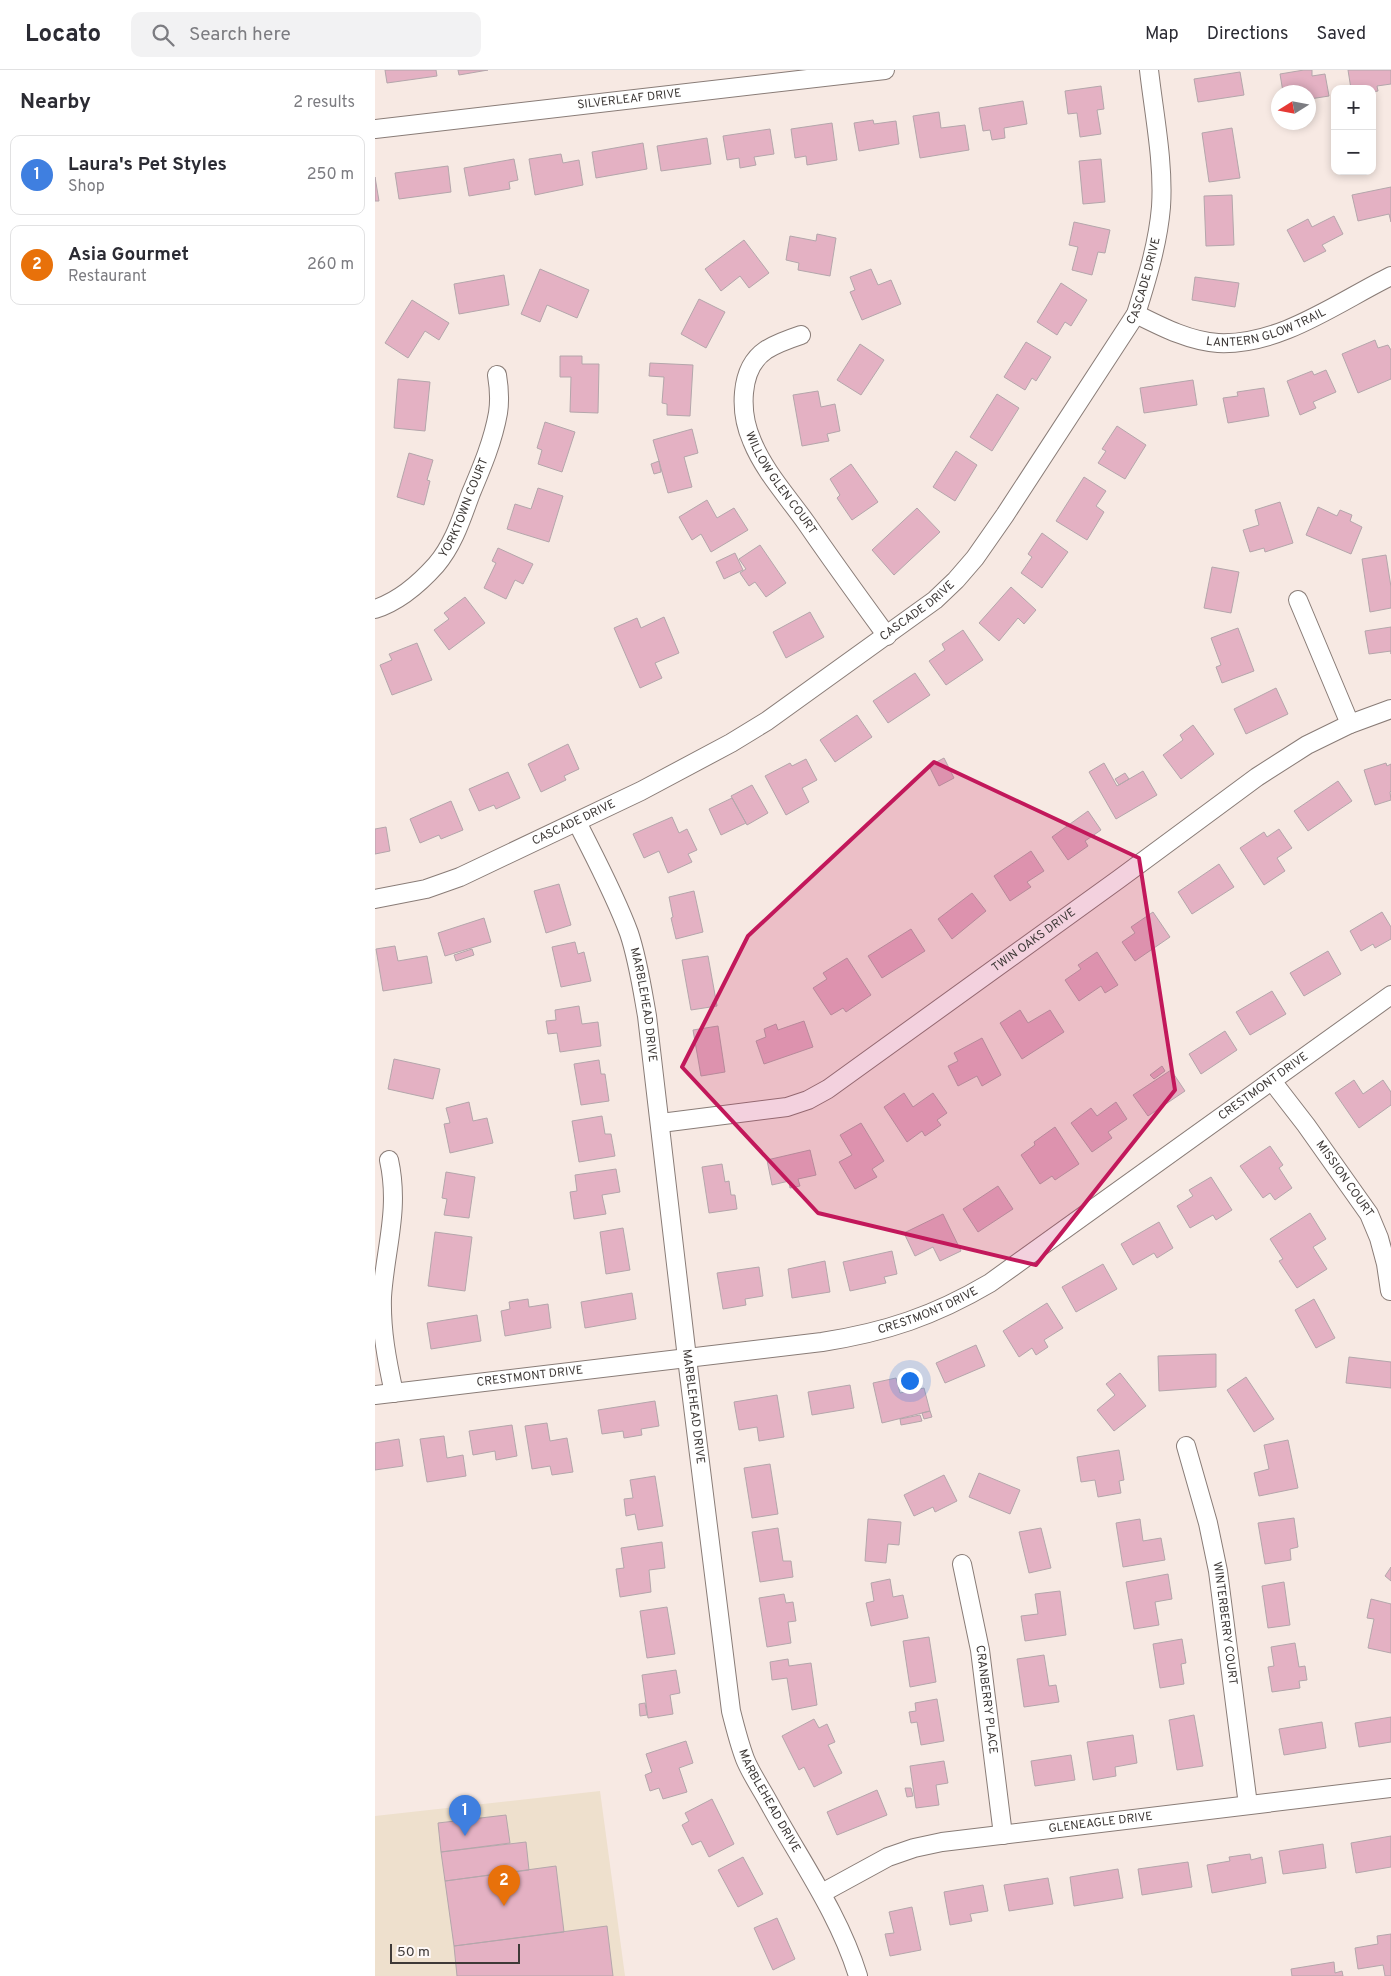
<!DOCTYPE html>
<meta charset="utf-8">
<style>
:root{--surface:#fff;--page:#f2f2f3;--text:#2b2b33;--muted:#7c7c81;--line:#e1e1e2;--accent:#377089}
body{margin:0;font-family:Overpass,sans-serif;background:var(--page);color:var(--text)}
.controls{position:absolute;right:15px;top:15px;display:grid;overflow:hidden;border-radius:10px;box-shadow:0 2px 8px #0003}
.controls button{width:45px;height:45px;display:grid;place-items:center;padding:0;border:0;border-bottom:1px solid var(--line);background:var(--surface);color:var(--text);font:25px sans-serif}
.compass{position:absolute;left:896px;top:15px;width:45px;height:45px;border-radius:50%;background:var(--surface);box-shadow:0 2px 8px #0003;rotate:259deg}
.scale{position:absolute;left:15px;bottom:12px;width:130px;box-sizing:border-box;padding-left:5px;border:2px solid #3e3937;border-top:0;font-size:14px;line-height:18px;white-space:nowrap;color:#3e3937;-webkit-text-stroke:4px #fef8f6;paint-order:stroke}
.you{position:absolute;left:534px;top:1310px;width:18px;height:18px;margin:-12px;border:4px solid #fff;border-radius:50%;background:#1a73e8;box-shadow:0 0 0 8px #1a73e833}
.badge{display:grid;place-items:center;width:32px;height:32px;border-radius:50%;background:var(--accent);color:#fff;font-size:16px;font-weight:700}
.pin{position:absolute;translate:-50% -41px;filter:drop-shadow(0 1px 2px #0008)}
.pin::after{content:'';position:absolute;top:26px;width:18px;height:15px;background:inherit;clip-path:polygon(0 0,100% 0,50% 100%)}
.list{margin:0;padding:0;list-style:none}
h2{display:flex;justify-content:space-between;align-items:center;height:65px;margin:0;padding:0 20px;font-size:21px}
h2 small{font-size:16px;font-weight:400;color:var(--muted)}
.list li{display:grid;grid-template-columns:32px 1fr auto;gap:15px;align-items:center;box-sizing:border-box;height:80px;margin:0 10px 10px;padding:0 10px;border:1px solid var(--line);border-radius:10px}
.list b{display:block;font-size:19px;white-space:nowrap}
.list p{margin:0;font-size:16px;white-space:nowrap;color:var(--muted)}
.list em{font-size:16px;font-style:normal;color:var(--muted)}
.icon{flex:none;width:28px;height:28px;fill:none;stroke:currentColor;stroke-width:2;stroke-linecap:round;stroke-linejoin:round}
.map{position:relative;flex:none;width:1016px;height:1906px;overflow:hidden}
header{display:flex;align-items:center;gap:30px;box-sizing:border-box;height:70px;padding:0 25px;background:var(--surface);border-bottom:1px solid var(--line)}
header strong{font-size:24px}
nav{display:flex;gap:28px;margin-inline-start:auto;font-size:18px}
.search{width:350px;height:45px;background:var(--page);display:flex;align-items:center;gap:12px;box-sizing:border-box;padding:0 18px;border-radius:10px;color:var(--muted);font-size:19px}
main{display:flex}
aside{flex:1;background:var(--surface)}
.map>svg:first-child{display:block}
</style>
<header>
<strong>Locato</strong>
<div class="search"><svg class="icon" aria-label="search" viewBox="0 0 24 24"><circle cx="10" cy="10" r="6"/><path d="M15 15l6 6"/></svg>Search here</div>
<nav><a>Map</a><a>Directions</a><a>Saved</a></nav>
</header>
<main>
<aside>
<h2>Nearby<small>2 results</small></h2>
<ul class="list">
<li><span class="badge" style="background:#3f7fe0">1</span><div><b>Laura's Pet Styles</b><p>Shop</p></div><em>250 m</em></li>
<li><span class="badge" style="background:#e8710a">2</span><div><b>Asia Gourmet</b><p>Restaurant</p></div><em>260 m</em></li>
</ul>
</aside>
<div class="map">
<svg width="1016" height="1906" viewBox="0 0 1016 1906">
<rect width="100%" height="100%" fill="#f7e9e3"/>
<path fill="#eee0cd" d="M225 1721 250 1906H0V1746Z"/>
<path fill="#e4b1c3" stroke="#b4a6ab" d="M10 0H61L62 6 12 13Z
M83 0H113L84 5Z
M929 0H937V6L950 4 954 26 935 29 937 41 934 42V22H908L905 4Z
M973 0H1016V14L1002 16 1003 21 997 22V19H976Z
M865 2 869 25 823 32 819 9Z
M726 16 729 39 722 40 726 64 705 67 702 43 693 44 690 21Z
M648 31 652 54 629 58 630 68 617 70 615 60 608 61 604 38Z
M564 42 566 58 590 55 594 80 545 88 538 46Z
M498 50 499 54 521 51 524 74 484 81 479 53Z
M457 53 462 90 432 95 431 86 420 88 416 59Z
M857 58 865 108 834 112 827 63Z
M395 59 399 84 379 87 381 95 365 98 364 88 352 90 348 66Z
M332 68 336 94 286 101 282 76Z
M268 73 272 99 221 108 217 82Z
M186 84 188 93 204 90 208 115 160 125 154 89Z
M139 89 143 110 134 112 135 119 94 126 89 98Z
M726 89 730 132 708 134 704 91Z
M73 96 76 122 24 129 20 103Z
M0 107 4 131H0Z
M1016 117V152L1014 144 983 151 977 125Z
M857 125 859 175 831 176 829 126Z
M959 146 968 164 947 175 951 181 929 192 912 160 933 149 937 157Z
M699 152 735 160 730 183 723 182 717 205 697 200 703 177 694 175Z
M442 164 461 168 455 206 423 200 424 193 411 190 415 166 441 171Z
M369 170 394 203 374 218 365 206 346 221 330 199Z
M165 199 214 220 202 248 172 235 165 252 146 244Z
M496 199 503 215 516 210 526 234 487 250 475 222 480 220 475 207Z
M129 205 134 235 84 244 79 214Z
M820 207 864 213 860 237 817 230Z
M686 213 712 230 696 256 690 252 682 265 662 252Z
M324 229 350 242 331 278 306 264Z
M37 230 74 253 64 270 50 261 33 288 10 273Z
M1000 270 1003 278 1013 275 1016 280V309L983 323 967 284Z
M651 272 676 287 661 311 657 308 650 320 629 307Z
M485 274 509 290 486 325 462 310Z
M185 286H207V294H224L223 343 195 342 196 307H185Z
M275 293 318 295 315 346 292 345V334L287 333 289 307 274 306Z
M951 300 961 322 938 332 941 338 925 345 912 311 937 301 939 305Z
M23 309 55 312 50 361 19 358Z
M818 310 822 335 769 343 765 318Z
M889 318 894 346 853 353 848 328 863 326 862 322Z
M443 321 446 337 460 334 465 361 452 364 454 371 427 376 418 325Z
M622 324 644 338 617 381 595 367Z
M170 352 200 362 187 402 163 394 167 380 162 378Z
M742 356 771 375 750 409 723 393 731 381 727 379Z
M317 359 323 383 309 387 317 417 293 423 278 370Z
M581 381 602 395 580 431 558 417Z
M34 383 58 390 52 410 55 411 49 435 22 427Z
M284 391 286 402 279 404 276 394Z
M476 394 503 432 477 450 462 428 465 425 455 409Z
M709 407 731 421 721 436 729 442 712 470 681 451Z
M163 418 188 426 174 472 132 459 140 434 156 439Z
M332 430 342 448 359 438 373 460 336 482 326 464 317 470 304 447Z
M905 432 918 473 890 482 889 478 875 482 868 460 884 455 880 440Z
M943 437 962 446 965 440 977 445 975 451 987 457 976 484 931 465Z
M542 438 565 462 519 505 497 480Z
M667 463 693 482 667 518 646 503 657 487 653 484Z
M385 475 411 513 391 527 380 512 374 516 365 503 371 499 364 489Z
M123 478 158 494 148 514 140 510 131 529 109 518 121 493 117 491Z
M360 483 368 500 349 509 341 492Z
M1011 485 1016 517V538L995 542 987 489Z
M837 497 864 502 856 543 829 538Z
M636 517 661 540 649 554 643 548 624 571 604 553Z
M90 527 110 553 74 580 59 560 74 549 69 543Z
M435 542 449 567 411 588 398 562Z
M289 547 304 583 280 593 287 608 265 618 239 558 262 548 266 558Z
M1016 557V584V581L994 584 990 561Z
M863 558 879 601 847 613 841 597 846 595 836 568Z
M588 560 608 590 571 615 554 591 570 580 567 574Z
M42 573 57 610 17 625 5 595 17 590 14 584Z
M540 603 555 625 513 653 498 631Z
M901 618 913 644 871 664 859 639Z
M482 645 497 667 460 692 445 670Z
M818 655 839 684 806 709 788 685 808 670 805 665Z
M193 674 204 699 189 706 191 710 166 722 153 694Z
M569 688 579 708 564 716 554 696Z
M431 689 442 710 427 718 434 732 411 745 390 706 415 693 417 696Z
M729 693 742 716 768 701 782 725 741 749 714 702Z
M1011 693 1012 696 1016 694V721L1015 722 1016 730 1000 735 989 700Z
M133 702 145 728 121 739 119 735 104 741 94 719Z
M750 703 754 709 744 715 740 709Z
M963 711 977 731 933 761 919 741Z
M377 715 393 743 372 755 356 726Z
M357 728 371 753 346 765 334 739Z
M76 731 88 760 66 769 64 765 45 773 35 749Z
M713 741 726 760 710 771 713 776 693 790 677 767Z
M297 747 304 763 312 759 322 780 313 784 317 792 293 803 284 781 269 788 258 764Z
M11 757 15 781 0 784V759Z
M904 759 917 778 902 788 910 801 889 815 865 778 889 762 892 767Z
M656 781 669 801 652 812 656 817 635 831 619 806Z
M844 794 859 817 817 844 803 822Z
M184 814 196 855 171 863 159 821Z
M319 821 328 862 301 869 296 848 298 847 294 827Z
M597 823 611 841 577 869 563 849Z
M778 842 795 867 760 891 747 872 760 863 756 857Z
M1007 842 1016 857V869L1000 878 998 874 986 881 975 861Z
M109 848 116 872 70 886 63 863Z
M536 859 550 881 507 908 493 886Z
M200 872 203 884 209 882 216 911 186 917 177 877Z
M20 876 23 891 52 886 57 913 8 921 1 879Z
M97 879 99 885 81 891 79 885Z
M953 881 966 904 929 926 915 903Z
M722 882 743 915 730 923 726 916 704 931 690 910 706 899 703 895Z
M333 886 342 936 316 940 307 890Z
M472 888 496 925 471 942 468 938 456 945 438 918 452 909 448 903Z
M897 921 911 944 875 965 861 942Z
M204 936 207 954 223 952 226 976 185 982 182 963 173 964 171 951 181 950 180 940Z
M645 940 653 953 675 940 689 962 647 989 625 953Z
M429 951 438 977 389 994 381 971 391 967 389 959 401 954 403 960Z
M343 956 350 1002 326 1006 318 960Z
M850 961 862 980 826 1004 814 984Z
M607 968 626 1005 607 1016 602 1006 583 1016 573 996 583 991 579 983Z
M19 989 65 999 58 1029 13 1019Z
M224 990 226 1004H230L234 1031 206 1035 199 994Z
M787 996 790 1001 779 1009 775 1005Z
M796 1000 810 1021 773 1046 758 1025Z
M979 1010 988 1024 1008 1010 1016 1022V1035L984 1058 960 1023Z
M529 1023 538 1037 558 1023 572 1043 562 1050 566 1055 550 1066 547 1061 532 1072 509 1037Z
M94 1032 98 1051 112 1048 118 1073 75 1083 69 1054 75 1053 71 1038Z
M741 1032 752 1049 733 1062 737 1068 717 1082 696 1053 716 1038 722 1046Z
M227 1046 230 1064H236L240 1086 204 1092 197 1051Z
M486 1053 509 1091 497 1099 502 1107 480 1119 464 1092 477 1085 465 1065Z
M680 1057 704 1094 680 1110 677 1106 665 1114 646 1085 660 1075 659 1072Z
M895 1076 908 1095 904 1098 917 1118 900 1130 895 1123 888 1128 865 1096Z
M435 1080 441 1105 423 1109 425 1116 415 1118 414 1111 397 1115 392 1090Z
M347 1094 350 1112 354 1111 356 1125H360L362 1139 334 1143 327 1097Z
M241 1099 245 1122 227 1125 231 1144 199 1149 195 1122 202 1121 200 1105Z
M71 1102 100 1107 94 1148 69 1145 72 1129 67 1128Z
M836 1107 857 1140 841 1150 838 1145 815 1158 802 1136 818 1126 814 1120Z
M623 1116 638 1139 603 1162 588 1139Z
M935 1143 951 1169 938 1177 952 1199 922 1218 904 1191 908 1189 895 1169Z
M568 1144 586 1181 565 1191 558 1177 540 1186 529 1163Z
M784 1152 798 1178 782 1188 779 1183 758 1195 746 1174Z
M248 1158 255 1200 231 1204 225 1162Z
M60 1162 97 1167 90 1221 53 1216Z
M517 1181 522 1204 509 1207 511 1213 475 1221 468 1192Z
M450 1191 455 1222 417 1228 413 1199Z
M728 1194 742 1219 701 1242 687 1217Z
M384 1197 388 1226 370 1229 371 1235 348 1239 342 1203Z
M257 1223 261 1249 210 1258 206 1232Z
M153 1229 154 1237 173 1234 176 1258 130 1266 126 1241 135 1239 134 1232Z
M939 1229 960 1268 941 1278 920 1240Z
M672 1233 688 1258 669 1270 673 1277 661 1285 657 1278 644 1287 628 1261Z
M102 1245 106 1271 56 1279 52 1253Z
M601 1275 610 1296 570 1313 561 1293Z
M841 1284V1317L784 1321 783 1286Z
M974 1287 1016 1292V1318L971 1313Z
M745 1303 771 1336 739 1361 722 1340 740 1325 731 1314Z
M871 1307 899 1349 879 1362 852 1320Z
M521 1308 525 1323 549 1318 555 1341 507 1353 498 1313Z
M475 1315 479 1338 437 1345 433 1322Z
M402 1325 409 1367 384 1371 382 1357 364 1360 359 1332Z
M280 1331 284 1356 266 1359 267 1365 249 1368 248 1361 227 1364 223 1340Z
M555 1341 557 1347 549 1349 547 1343Z
M545 1345 547 1351 526 1355 525 1349Z
M172 1353 175 1371 192 1368 198 1402 177 1405 175 1396 157 1399 150 1356Z
M137 1355 142 1386 121 1390 120 1381 98 1385 94 1361Z
M69 1366 72 1388 88 1385 91 1406 52 1412 45 1369Z
M24 1369 28 1396 0 1400V1373Z
M913 1370 923 1418 884 1426 879 1403 894 1399 889 1375Z
M744 1380 749 1410 744 1411 746 1423 723 1427 720 1410 706 1412 702 1387Z
M395 1394 403 1444 377 1448 369 1398Z
M604 1403 645 1420 635 1444 594 1427Z
M569 1405 582 1431 560 1442 558 1437 539 1446 529 1425Z
M280 1406 288 1456 263 1460 260 1444 251 1446 249 1429 258 1428 255 1410Z
M919 1448 923 1477 915 1479 916 1490 890 1494 883 1453Z
M493 1449 526 1452 524 1475 513 1474 511 1493 490 1491Z
M765 1449 768 1471 786 1468 790 1490 748 1497 741 1453Z
M403 1458 408 1491H416L418 1507 385 1512 377 1462Z
M666 1458 676 1498 654 1503 644 1462Z
M287 1472 290 1498 274 1500 276 1522 245 1527 241 1499 249 1498 246 1478Z
M1016 1497V1511L1010 1506Z
M793 1504 797 1529 780 1532 784 1555 759 1559 751 1512Z
M515 1509 518 1527 528 1525 533 1548 496 1556 491 1533 499 1531 496 1513Z
M909 1512 915 1555 893 1558 887 1516Z
M685 1521 691 1565 650 1571 646 1546 663 1544 660 1524Z
M409 1524 411 1533 418 1532 421 1551 413 1552 416 1573 392 1577 384 1528Z
M996 1529 1016 1534V1583L993 1578 999 1549 992 1548Z
M292 1537 300 1584 272 1588 265 1541Z
M554 1567 561 1612 535 1617 528 1571Z
M807 1569 811 1593 806 1594 809 1614 785 1618 778 1574Z
M920 1573 924 1597 930 1596 932 1610 924 1611 925 1618 897 1622 893 1597 899 1596 896 1577Z
M669 1585 674 1616 681 1615 684 1632 649 1637 642 1589Z
M413 1589 414 1596 436 1593 442 1635 417 1640 412 1608 397 1610 395 1592Z
M301 1600 305 1623 295 1625 298 1644 273 1648 267 1605Z
M562 1629 569 1671 546 1675 542 1652 536 1653 534 1642 541 1641 540 1633Z
M270 1633 272 1645 265 1646 264 1634Z
M819 1645 828 1696 802 1700 794 1650Z
M1016 1647V1672L984 1677 980 1653Z
M439 1649 444 1658 452 1654 460 1672 453 1675 467 1703 439 1717 429 1697 424 1700 407 1666Z
M947 1652 951 1678 909 1685 904 1659Z
M758 1665 762 1693 740 1697 741 1706 718 1710 712 1672Z
M311 1671 318 1693 304 1698 312 1722 288 1729 284 1718 275 1721 270 1705 277 1702 271 1684Z
M696 1685 700 1710 660 1716 656 1691Z
M569 1691 573 1713 561 1715 564 1735 541 1738 535 1696Z
M530 1718H536L538 1726 532 1727Z
M502 1720 512 1745 462 1765 452 1742Z
M337 1729 359 1774 334 1787 326 1771 317 1775 307 1755 314 1751 310 1743Z
M131 1745 135 1773 66 1782 63 1753Z
M1016 1766V1797L981 1803 976 1773Z
M151 1772 154 1800 70 1811 66 1782Z
M948 1774 951 1798 908 1804 904 1781Z
M875 1784 876 1790 887 1787 891 1813 837 1823 832 1795 855 1791 854 1787Z
M368 1787 388 1824 363 1837 343 1800Z
M813 1792 817 1817 767 1825 763 1799Z
M181 1796 189 1862 79 1876 70 1811Z
M743 1799 748 1828 699 1836 695 1807Z
M673 1808 678 1834 634 1841 629 1815Z
M608 1815 613 1841 595 1844 597 1851 575 1855 569 1822Z
M537 1837 546 1880 515 1886 510 1864 519 1863 514 1842Z
M402 1848 420 1889 398 1900 379 1858Z
M232 1856 238 1906H82L79 1876Z
M1016 1864V1906H1010L1008 1895 983 1899 980 1878 1003 1874 1002 1866Z
M959 1892 960 1903 967 1901 968 1906H917L916 1899Z"/>
<g fill="none" stroke-linecap="round" stroke-linejoin="round">
<g stroke="#897c77" stroke-width="20">
<g id="minor">
<path id="s1" d="M0 59 510 0"/>
<path id="s2" d="M761 244C787 257 814 271 843 273 905 276 963 232 1016 206"/>
<path id="s3" d="M426 265C414 269 402 273 391 280 363 299 365 344 377 371 389 401 413 427 432 454 458 492 485 529 512 566"/>
<path d="M923 530 975 654"/>
<path id="s4" d="M0 539C25 531 44 514 61 495 79 474 87 447 96 423 107 397 118 371 123 343 125 330 124 317 122 305"/>
<path id="s5" d="M202 752C220 788 240 825 254 863 263 890 267 918 272 946L312 1288 356 1641C360 1657 364 1673 370 1689 376 1704 386 1718 394 1733 425 1790 464 1844 483 1906"/>
<path id="s6" d="M0 829 51 819 85 807 266 721 356 673 392 651 560 530 581 510 600 488 630 445 761 244C772 209 783 173 786 137 789 93 779 44 774 0"/>
<path id="s7" d="M897 1011 931 1055 994 1144 1004 1168 1011 1194 1015 1221"/>
<path id="s8" d="M286 1053 412 1037 433 1030 453 1019 744 809 882 707 932 675 975 654 1016 639"/>
<path d="M14 1090C25 1140 10 1179 7 1227 6 1260 12 1291 19 1323"/>
<path id="s9" d="M0 1325 447 1272C511 1262 559 1246 615 1213L1016 925"/>
<path id="s10" d="M811 1376 833 1453 843 1501 873 1735"/>
<path id="s11" d="M587 1494 605 1580 628 1765"/>
<path id="s12" d="M447 1823 513 1787 539 1778 567 1772 1016 1718"/>
</g>
</g>
<use href="#minor" stroke="#fff" stroke-width="18"/>
</g>
<path fill="#c2185b" fill-opacity="0.2" stroke="#c2185b" stroke-width="4" stroke-linejoin="round" d="M559 692 764 788 800 1020 661 1195 443 1143 307 997 373 866Z"/>
<g text-anchor="middle" dominant-baseline="central" stroke-width="4.5" stroke-linejoin="round" paint-order="stroke">
<g font-size="12" fill="#3e3937" stroke="#fef8f6">
<text stroke="none"><textPath href="#s1" startOffset="256">SILVERLEAF DRIVE</textPath></text>
<text stroke="none"><textPath href="#s6" startOffset="1024">CASCADE DRIVE</textPath></text>
<text stroke="none"><textPath href="#s2" startOffset="138">LANTERN GLOW TRAIL</textPath></text>
<text stroke="none"><textPath href="#s3" startOffset="188">WILLOW GLEN COURT</textPath></text>
<text stroke="none"><textPath href="#s4" startOffset="140">YORKTOWN COURT</textPath></text>
<text stroke="none"><textPath href="#s6" startOffset="619">CASCADE DRIVE</textPath></text>
<text stroke="none"><textPath href="#s6" startOffset="214">CASCADE DRIVE</textPath></text>
<text stroke="none"><textPath href="#s8" startOffset="426">TWIN OAKS DRIVE</textPath></text>
<text stroke="none"><textPath href="#s5" startOffset="196">MARBLEHEAD DRIVE</textPath></text>
<text stroke="none"><textPath href="#s9" startOffset="966">CRESTMONT DRIVE</textPath></text>
<text stroke="none"><textPath href="#s7" startOffset="122">MISSION COURT</textPath></text>
<text stroke="none"><textPath href="#s9" startOffset="561">CRESTMONT DRIVE</textPath></text>
<text stroke="none"><textPath href="#s9" startOffset="156">CRESTMONT DRIVE</textPath></text>
<text stroke="none"><textPath href="#s5" startOffset="601">MARBLEHEAD DRIVE</textPath></text>
<text stroke="none"><textPath href="#s10" startOffset="182">WINTERBERRY COURT</textPath></text>
<text stroke="none"><textPath href="#s11" startOffset="138">CRANBERRY PLACE</textPath></text>
<text stroke="none"><textPath href="#s5" startOffset="1006">MARBLEHEAD DRIVE</textPath></text>
<text stroke="none"><textPath href="#s12" startOffset="291">GLENEAGLE DRIVE</textPath></text>
</g>
</g>
</svg>
<div class="controls">
<button>+</button>
<button>−</button>
</div>
<svg class="compass" viewBox="-18 -18 36 36"><path d="M0-13l5 13h-10z" fill="#e53935"/><path d="M0 13l5-13h-10z" fill="#7c7c81"/></svg>
<div class="scale">50 m</div>
<div class="you"></div>
<div class="pin badge" style="left:90px;top:1766px;background:#3f7fe0">1</div>
<div class="pin badge" style="left:129px;top:1836px;background:#e8710a">2</div>
</div>
</main>
